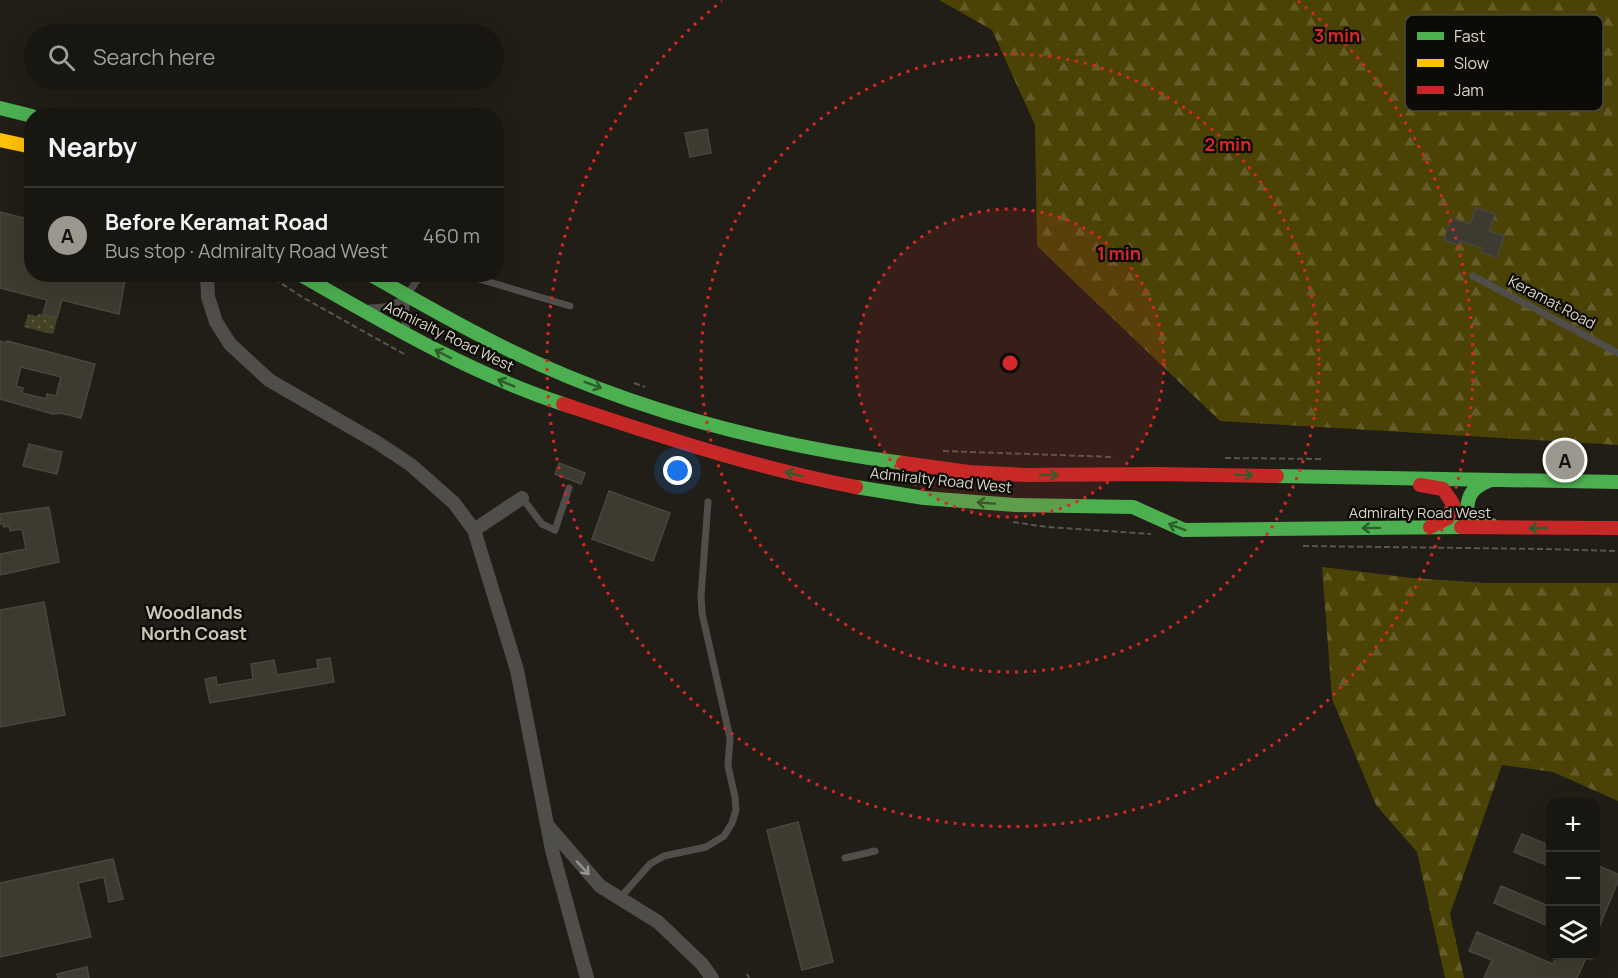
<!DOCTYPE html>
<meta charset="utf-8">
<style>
:root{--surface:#181610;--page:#25231e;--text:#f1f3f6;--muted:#9f9f9f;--line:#363530;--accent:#99978e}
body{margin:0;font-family:Manrope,sans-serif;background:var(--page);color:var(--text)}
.controls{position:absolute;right:18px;bottom:18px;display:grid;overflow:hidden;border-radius:12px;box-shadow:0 6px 24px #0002}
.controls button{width:54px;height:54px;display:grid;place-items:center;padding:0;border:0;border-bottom:2px solid var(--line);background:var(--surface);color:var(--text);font:30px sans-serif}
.you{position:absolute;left:678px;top:471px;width:21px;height:21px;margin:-15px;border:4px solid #fff;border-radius:50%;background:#1a73e8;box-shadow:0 0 0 9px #1a73e833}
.badge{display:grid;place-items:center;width:39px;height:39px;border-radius:50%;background:var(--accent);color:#111;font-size:20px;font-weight:700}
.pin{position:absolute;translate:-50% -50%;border:3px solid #fff;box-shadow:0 2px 6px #0006}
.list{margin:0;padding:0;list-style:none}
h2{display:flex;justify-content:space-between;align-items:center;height:78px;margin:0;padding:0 24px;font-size:26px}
h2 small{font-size:20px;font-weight:400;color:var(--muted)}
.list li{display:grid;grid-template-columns:39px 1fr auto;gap:18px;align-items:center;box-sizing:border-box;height:96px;padding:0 24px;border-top:2px solid var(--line)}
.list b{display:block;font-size:22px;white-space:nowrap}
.list p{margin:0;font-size:20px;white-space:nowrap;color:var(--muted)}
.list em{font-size:20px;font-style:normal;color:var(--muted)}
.icon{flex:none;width:33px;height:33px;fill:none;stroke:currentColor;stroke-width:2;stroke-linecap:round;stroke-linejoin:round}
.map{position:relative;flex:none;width:1618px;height:978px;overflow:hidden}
.search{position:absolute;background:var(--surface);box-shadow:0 6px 24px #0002;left:24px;top:24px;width:480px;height:66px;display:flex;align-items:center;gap:15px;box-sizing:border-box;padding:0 21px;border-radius:33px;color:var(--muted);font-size:22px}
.panel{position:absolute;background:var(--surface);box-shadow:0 6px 24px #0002;left:24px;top:108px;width:480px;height:174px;border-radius:24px}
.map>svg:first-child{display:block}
</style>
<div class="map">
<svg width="1618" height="978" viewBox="0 0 1618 978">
<defs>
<pattern id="forest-firs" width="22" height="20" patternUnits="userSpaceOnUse" patternTransform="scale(1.5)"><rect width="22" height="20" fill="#4b4306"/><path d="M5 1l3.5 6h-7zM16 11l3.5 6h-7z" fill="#645d29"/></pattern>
<pattern id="park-dots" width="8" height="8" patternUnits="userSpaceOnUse" patternTransform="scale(1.5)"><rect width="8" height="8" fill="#454124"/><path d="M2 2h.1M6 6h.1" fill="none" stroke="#5f5c43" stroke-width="1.8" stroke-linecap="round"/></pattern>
</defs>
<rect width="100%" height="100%" fill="#201e16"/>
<path fill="url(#forest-firs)" d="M939 0H1618V445L1220 421 1037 246 1035 125 992 30Z
M1322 567 1412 578 1487 583H1618V801L1553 772 1502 765 1450 914 1464 978H1445L1417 852 1376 805 1332 699Z"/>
<path fill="url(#park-dots)" d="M28 314 36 316 40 314 57 318 54 333 51 334 24 327Z"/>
<path fill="#3d3b2f" stroke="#48463f" stroke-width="1.5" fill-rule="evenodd" d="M707 129 711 153 690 157 685 133Z
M1476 208 1495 214 1489 231 1504 236 1497 258 1481 252 1482 248 1460 241 1458 245 1444 240 1451 218 1470 224Z
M0 212 32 220V274H126L119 314 62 300 57 318 43 314 47 300 0 288Z
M0 341 6 343 7 341 95 364 81 418 60 413 53 414 0 399ZM21 367 61 377 56 396 47 394 46 399 22 393 23 388 16 386Z
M29 444 62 452 57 474 23 466Z
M559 463 585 473 581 484 555 474Z
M609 491 670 513 653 561 592 539Z
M49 507 59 562 0 575V554L26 549 22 529 10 531 9 526 4 527 3 524H0V514Z
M44 602 65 715 0 727V610Z
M330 658 334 682 210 703 205 679 216 677 217 685 253 679 251 664 274 660 277 675 318 668 317 660Z
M798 822 833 962 802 970 767 830Z
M1522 834 1551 846V867L1514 852Z
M113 859 123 899 109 902 104 877 78 883 91 937 0 957V883Z
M1596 865 1618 874V881L1596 935Z
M1501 886 1551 907V927L1494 903Z
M1477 932 1553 964 1557 956H1587L1577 978H1484L1492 960 1469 951Z
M87 967 89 978H58L57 974Z"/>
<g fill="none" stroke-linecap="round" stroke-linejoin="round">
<path stroke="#565652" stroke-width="2" stroke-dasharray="6 3" stroke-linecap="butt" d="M47 109 68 116
M267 274 302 297 404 354
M634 383 645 387
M943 451 1114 457
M1225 458 1324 459
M1013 522 1047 527 1151 534
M1303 546 1544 549 1618 551
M747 974 749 978"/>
<path stroke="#4f4e4b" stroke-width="7" d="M462 274 570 306
M1473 276 1618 353
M407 298 405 321 407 331
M370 308C400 308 406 298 421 274
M522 498 542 524 555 530 569 488
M845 858 875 851
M620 898 650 864 664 856 706 847 724 836 732 823 736 810 735 797 728 766 730 738 702 613 701 597 708 502"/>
<path stroke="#4f4e4b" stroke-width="14" d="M207 274 208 297 216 322 230 344 269 380 378 443 411 465 454 503 474 530 517 670 552 850 587 978
M474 530 522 498
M549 827 600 886 658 922 702 964 712 978"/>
<path stroke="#4caf50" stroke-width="14" d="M0 108 32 116
M299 274C385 323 469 373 563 404
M369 274C410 297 451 321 493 342 620 407 762 444 903 463
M1277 476 1618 482
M1491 480C1473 487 1467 494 1467 513L1480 522 1492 525
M856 487 924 498 1015 505 1133 507 1184 530 1461 527"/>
<path stroke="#ffc107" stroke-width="14" d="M0 140 32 147"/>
<path stroke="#c62828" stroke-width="14" d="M563 404C660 436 755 468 856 487
M903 463 969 472 1025 475 1156 474 1277 476
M1420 485 1443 489 1453 504 1448 518 1430 527
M1461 527 1618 528"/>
</g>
<defs><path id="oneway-shaft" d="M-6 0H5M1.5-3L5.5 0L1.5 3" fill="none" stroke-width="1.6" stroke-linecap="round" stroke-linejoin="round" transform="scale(1.5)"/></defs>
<g stroke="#2c5d2a">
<use href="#oneway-shaft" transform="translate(443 354) rotate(-153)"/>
<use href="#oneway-shaft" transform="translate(506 383) rotate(-158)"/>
<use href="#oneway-shaft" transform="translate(593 385) rotate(21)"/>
<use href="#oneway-shaft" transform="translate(794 474) rotate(-165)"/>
<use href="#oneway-shaft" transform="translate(1049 475)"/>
<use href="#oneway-shaft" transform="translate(1244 475) rotate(1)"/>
<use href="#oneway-shaft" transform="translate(986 503) rotate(-176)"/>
<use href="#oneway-shaft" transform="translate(1177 527) rotate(-159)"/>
<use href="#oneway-shaft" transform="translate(1371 528) rotate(179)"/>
<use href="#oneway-shaft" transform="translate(1538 528) rotate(-180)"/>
</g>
<use stroke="#94938c" href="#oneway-shaft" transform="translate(583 868) rotate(47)"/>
<circle cx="1010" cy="363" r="154" fill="#d62828" fill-opacity=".12"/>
<g fill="none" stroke="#d62828" stroke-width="3" stroke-dasharray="3 6">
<circle cx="1010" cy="363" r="154"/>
<circle cx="1010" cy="363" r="309"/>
<path d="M1298 1A463 463 0 1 1 722 1"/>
</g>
<g text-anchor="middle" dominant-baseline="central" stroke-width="4.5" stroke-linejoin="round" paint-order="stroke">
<g font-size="15" fill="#dad8ce" stroke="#0c0b05">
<text transform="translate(1552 302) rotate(28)">Keramat Road</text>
<text transform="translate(449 336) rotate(26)">Admiralty Road West</text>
<text transform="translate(941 480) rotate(6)">Admiralty Road West</text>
<text x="1420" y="512">Admiralty Road West</text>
</g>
<g font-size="18" font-weight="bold" fill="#cac7b3" stroke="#0c0b05">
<text x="194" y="612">Woodlands<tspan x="194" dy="21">North Coast</tspan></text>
</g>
</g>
<rect x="1405" y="15" width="198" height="96" rx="9" fill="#0c0b05" stroke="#4a4841" stroke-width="1.5"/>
<rect x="1417" y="32" width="27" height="8" fill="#4caf50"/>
<rect x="1417" y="59" width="27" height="8" fill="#ffc107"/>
<rect x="1417" y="86" width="27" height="8" fill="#c62828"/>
<g font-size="16" fill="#dad8ce">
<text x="1454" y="42">Fast</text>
<text x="1454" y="69">Slow</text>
<text x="1454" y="96">Jam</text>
</g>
<circle cx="1010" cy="363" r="9" fill="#d62828" stroke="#0c0b05" stroke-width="3"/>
<g font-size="18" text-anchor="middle" font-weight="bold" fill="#d62828" stroke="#0c0b05" stroke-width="4.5" stroke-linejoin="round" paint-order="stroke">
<text x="1337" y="42">3 min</text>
<text x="1228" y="151">2 min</text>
<text x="1119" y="260">1 min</text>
</g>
</svg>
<div class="controls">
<button>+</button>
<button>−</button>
<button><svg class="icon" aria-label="layers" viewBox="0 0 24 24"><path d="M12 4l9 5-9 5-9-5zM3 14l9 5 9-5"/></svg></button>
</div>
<div class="you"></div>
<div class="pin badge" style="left:1565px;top:460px">A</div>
<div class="search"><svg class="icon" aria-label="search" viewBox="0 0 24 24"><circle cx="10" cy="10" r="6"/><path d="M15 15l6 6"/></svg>Search here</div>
<section class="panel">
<h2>Nearby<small></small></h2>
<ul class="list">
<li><span class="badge">A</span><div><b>Before Keramat Road</b><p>Bus stop · Admiralty Road West</p></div><em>460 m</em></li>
</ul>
</section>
</div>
